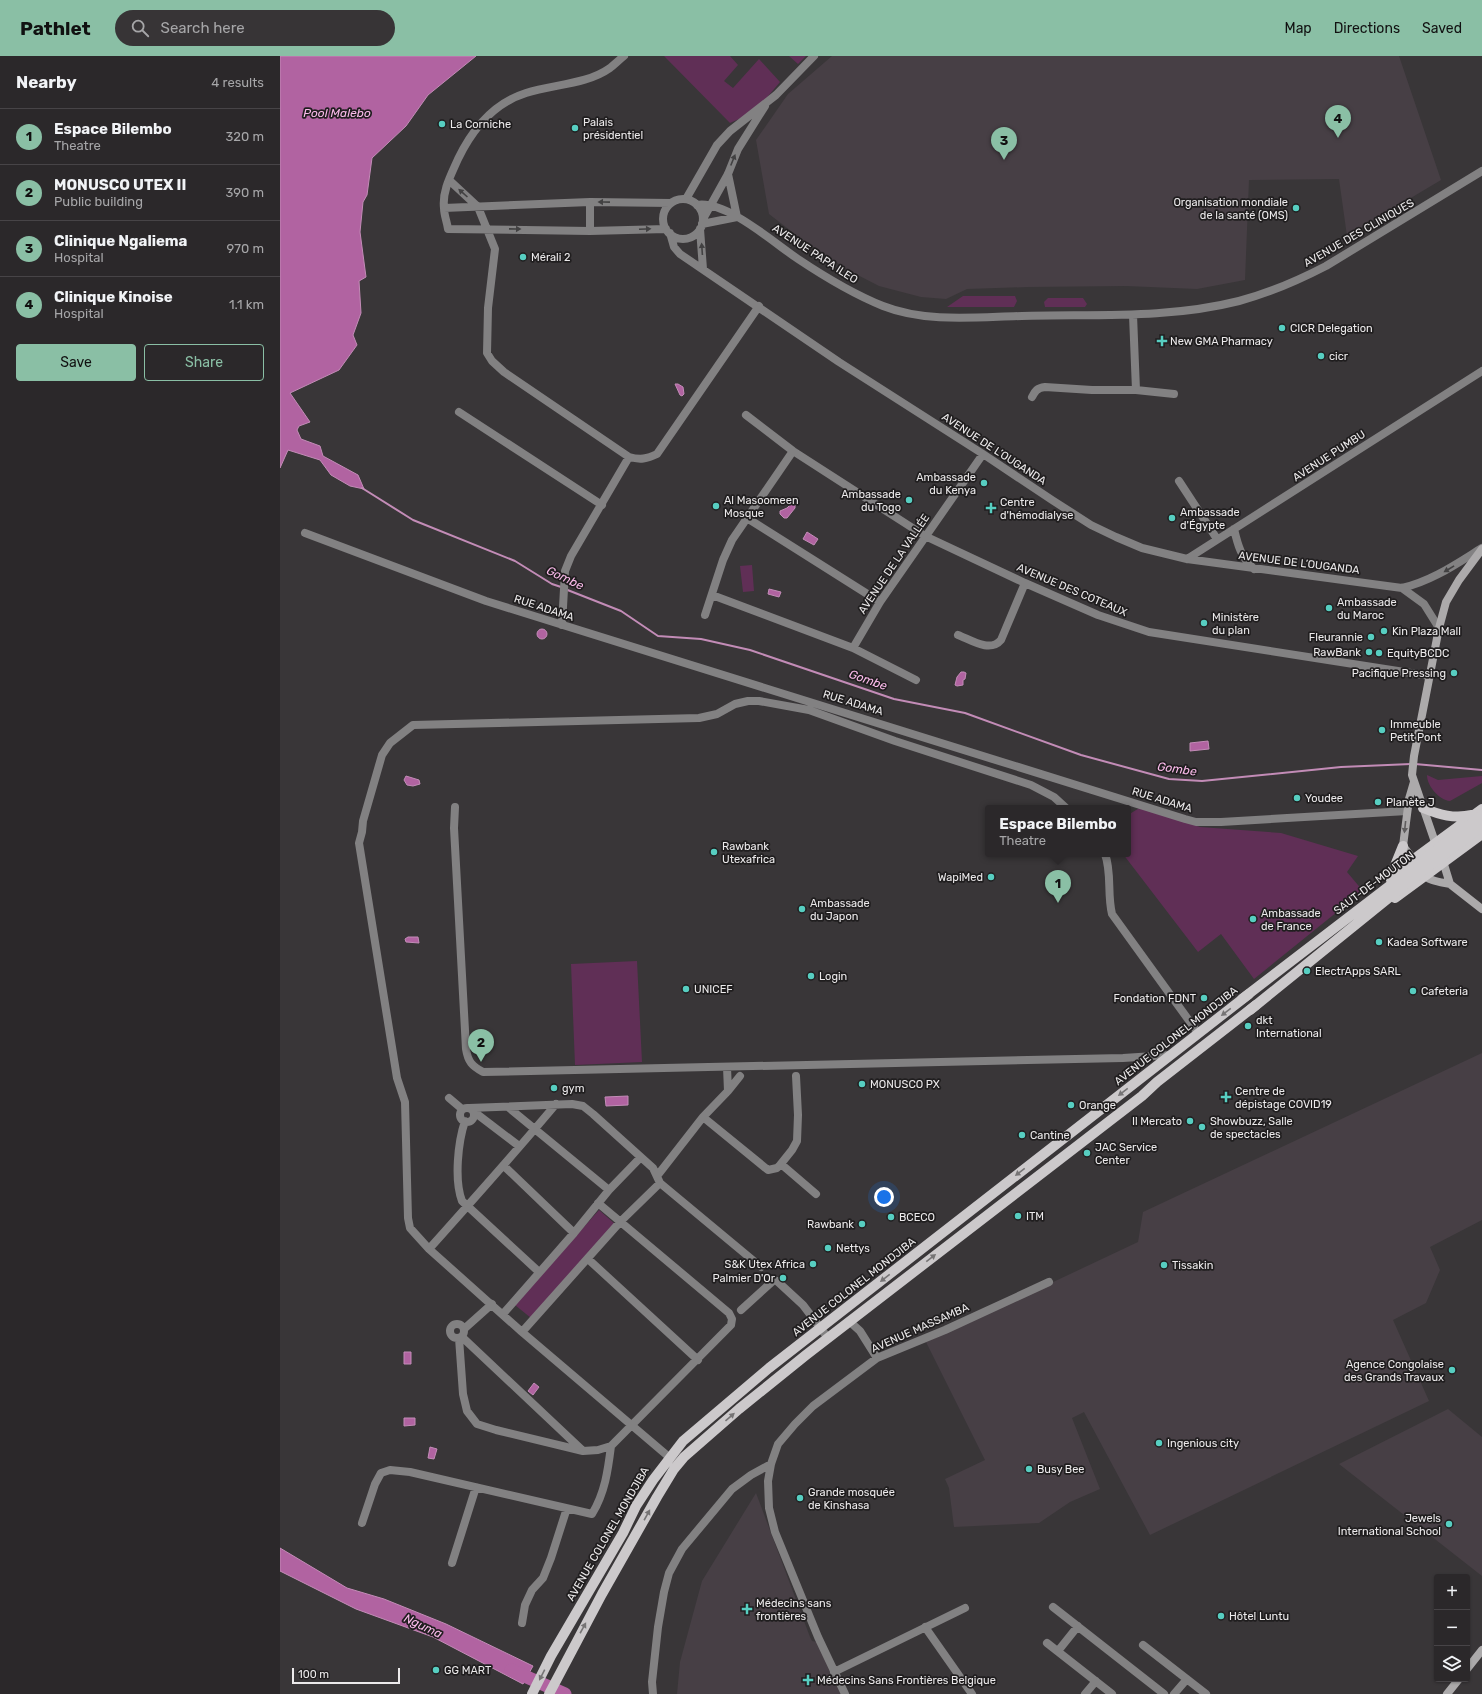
<!DOCTYPE html>
<meta charset="utf-8">
<style>
:root{--surface:#2b282a;--page:#373436;--text:#f1f3f6;--muted:#a6a6a8;--line:#474447;--accent:#8abfa5}
body{margin:0;font-family:Rubik,sans-serif;background:var(--page);color:var(--text)}
.controls{position:absolute;right:12px;bottom:12px;display:grid;overflow:hidden;border-radius:4px;box-shadow:0 1px 3px #0004}
.controls button{width:36px;height:36px;display:grid;place-items:center;padding:0;border:0;border-bottom:1px solid var(--line);background:var(--surface);color:var(--text);font:20px sans-serif}
.scale{position:absolute;left:12px;bottom:10px;width:108px;box-sizing:border-box;padding-left:4px;border:2px solid #eceaeb;border-top:0;font-size:11px;line-height:14px;white-space:nowrap;color:#eceaeb;-webkit-text-stroke:3px #201e1f;paint-order:stroke}
.you{position:absolute;left:604px;top:1141px;width:14px;height:14px;margin:-10px;border:3px solid #fff;border-radius:50%;background:#1a73e8;box-shadow:0 0 0 6px #1a73e833}
.badge{display:grid;place-items:center;width:26px;height:26px;border-radius:50%;background:var(--accent);color:#111;font-size:13px;font-weight:700}
.pin{position:absolute;translate:-50% -33px;filter:drop-shadow(0 1px 2px #0008)}
.pin::after{content:'';position:absolute;top:21px;width:14px;height:12px;background:inherit;clip-path:polygon(0 0,100% 0,50% 100%)}
.popup{position:absolute;left:705px;top:749px;width:146px;height:52px;box-sizing:border-box;display:grid;place-content:center;border-radius:4px;background:var(--surface);filter:drop-shadow(0 1px 3px #0005);font-size:13px;white-space:nowrap;color:var(--muted)}
.popup b{font-size:15px;color:var(--text)}
.popup::after{content:'';position:absolute;left:50%;top:100%;margin-left:-8px;border:8px solid transparent;border-top-color:var(--surface)}
.list{margin:0;padding:0;list-style:none}
h2{display:flex;justify-content:space-between;align-items:center;height:52px;margin:0;padding:0 16px;font-size:17px}
h2 small{font-size:13px;font-weight:400;color:var(--muted)}
.list li{display:grid;grid-template-columns:26px 1fr auto;gap:12px;align-items:center;box-sizing:border-box;height:56px;padding:0 16px;border-top:1px solid var(--line)}
.list b{display:block;font-size:15px;white-space:nowrap}
.list p{margin:0;font-size:13px;white-space:nowrap;color:var(--muted)}
.list em{font-size:13px;font-style:normal;color:var(--muted)}
.actions{display:flex;gap:8px;padding:12px 16px}
.actions a{flex:1;padding:9px 0;border:1px solid var(--accent);border-radius:4px;text-align:center;font-size:14px;color:var(--accent)}
.actions .main{background:var(--accent);color:#111}
.icon{flex:none;width:22px;height:22px;fill:none;stroke:currentColor;stroke-width:2;stroke-linecap:round;stroke-linejoin:round}
.map{position:relative;flex:none;width:1202px;height:1638px;overflow:hidden}
header{display:flex;align-items:center;gap:24px;box-sizing:border-box;height:56px;padding:0 20px;background:var(--accent);color:#111}
header strong{font-size:19px}
nav{display:flex;gap:22px;margin-inline-start:auto;font-size:14px}
.search{width:280px;height:36px;background:var(--page);display:flex;align-items:center;gap:10px;box-sizing:border-box;padding:0 14px;border-radius:22px;color:var(--muted);font-size:15px}
main{display:flex}
aside{flex:1;background:var(--surface)}
.map>svg:first-child{display:block}
</style>
<header>
<strong>Pathlet</strong>
<div class="search"><svg class="icon" aria-label="search" viewBox="0 0 24 24"><circle cx="10" cy="10" r="6"/><path d="M15 15l6 6"/></svg>Search here</div>
<nav><a>Map</a><a>Directions</a><a>Saved</a></nav>
</header>
<main>
<aside>
<h2>Nearby<small>4 results</small></h2>
<ul class="list">
<li><span class="badge">1</span><div><b>Espace Bilembo</b><p>Theatre</p></div><em>320 m</em></li>
<li><span class="badge">2</span><div><b>MONUSCO UTEX II</b><p>Public building</p></div><em>390 m</em></li>
<li><span class="badge">3</span><div><b>Clinique Ngaliema</b><p>Hospital</p></div><em>970 m</em></li>
<li><span class="badge">4</span><div><b>Clinique Kinoise</b><p>Hospital</p></div><em>1.1 km</em></li>
</ul>
<div class="actions"><a class="main">Save</a><a>Share</a></div>
</aside>
<div class="map">
<svg width="1202" height="1638" viewBox="0 0 1202 1638">
<rect width="100%" height="100%" fill="#393638"/>
<path fill="#473f45" d="M552 0H1119L1161 124 1067 180 1059 123 969 124 965 224 917 233 846 230 748 231 687 233 666 243 641 241 599 230 568 214 520 182 489 158 476 84 508 38Z
M1202 997V1164L1150 1191 1160 1214 1146 1247 1113 1264 1149 1345 870 1479 804 1356 792 1362 820 1433 790 1446 759 1467 674 1471 669 1432 665 1423 705 1404 646 1286 858 1186 863 1156Z
M1168 1353 1202 1381V1520L1059 1408Z
M476 1437 530 1581 532 1585 537 1586 563 1638H397L400 1606 422 1525Z"/>
<path fill="#602f56" d="M384 0H450L458 9 444 25 453 32 479 3 500 26 484 45 470 58 450 67Z
M509 0H526L518 8Z
M683 240H735L737 245 734 251H667Z
M768 242H803L807 248 805 251H765L764 246Z
M472 509 474 535 463 536 460 510Z
M1147 719 1158 724 1202 720V727L1170 745C1159 744 1147 730 1147 719Z
M861 751 920 771 1001 777 1078 800 1067 816 1083 835 974 923 941 878 918 896 843 798H848V759Z
M357 905 362 1006 295 1009 291 908Z
M319 1154 335 1168 251 1262 235 1249Z"/>
<path fill="#b163a1" stroke="#c38cb7" d="M0 0H196L148 39 126 70 92 102 87 139 83 146 80 176 86 221 79 225 81 257 73 279 77 289 59 314 10 337 30 366 19 370 17 374 21 383 40 390 43 400 78 419 84 433 70 430 51 419 40 404 8 394 0 412Z
M395 328H398L403 331 404 338 402 340 400 339Z
M511 448 515 449V452L507 462H504L500 458V455L507 452Z
M527 476 538 483 534 489 523 483Z
M489 533 501 536 499 541 488 538Z
M257 578a5 5 0 1 1 10 0a5 5 0 1 1-10 0Z
M681 616H684L686 617 685 623 683 624V629L677 630 675 629 677 621Z
M928 685 929 693 910 695V687Z
M126 720 139 724 140 728 133 730 127 729 124 724Z
M128 881H138L139 887 126 886 125 883Z
M348 1040V1049L326 1050 325 1041Z
M124 1296H131V1308H124Z
M254 1327 259 1331 253 1339 248 1335Z
M124 1362H135V1369L124 1370Z
M150 1391 157 1393 154 1403 148 1402Z
M0 1492 67 1532 104 1543 166 1568 253 1610 243 1628 153 1581 76 1553 0 1515Z"/>
<g fill="none" stroke-linecap="round" stroke-linejoin="round">
<path stroke="#c38cb7" stroke-width="2" d="M82 432 133 464 235 505 272 528 281 531
M285 533 341 555 378 580 421 583 470 594 614 643 685 657 801 699 889 723 922 725 1061 711 1131 708
M1135 708 1202 714"/>
<path stroke="#b163a1" stroke-width="13" d="M231 1614 285 1638"/>
<path stroke="#828182" stroke-width="8" d="M344 0C339 4 335 8 330 12 306 29 273 28 246 37 214 47 192 74 178 103 171 119 162 135 164 152 164 159 167 166 168 173L310 175 386 173
M448 118 457 161
M169 124 198 151 215 193 208 252 207 297 212 305 224 316 349 401C360 404 367 403 377 398L479 250
M406 143 437 89 450 75 496 39 534 0
M383 163a20 20 0 1 1 40 0a20 20 0 1 1-40 0Z
M417 149C446 144 494 187 518 203 545 221 573 238 603 250 646 267 697 261 742 260 815 258 888 263 959 245 989 237 1019 224 1046 210L1202 115
M164 152 310 146 391 147
M423 163 448 118 458 93 485 50
M422 168 457 161
M420 173 423 213
M310 175V146
M390 177 394 191 400 198 559 306 703 398 772 444 811 469 836 481 862 492 907 503 1122 532C1152 525 1176 508 1202 492
M856 334 894 338
M752 341C755 335 757 332 765 331L812 334H856L853 259
M179 356 322 449
M466 359 513 395 645 480 745 527 818 559 869 576 1150 620
M899 425 937 483
M467 462 600 546
M954 473C958 490 961 501 974 513
M25 477 206 545 905 763 916 766H941L1127 755
M907 503 1202 315
M1122 532 1144 548 1159 572
M432 539 573 592 636 624
M425 559 443 504 452 484 513 395
M282 569 285 515 291 500 349 401
M678 579C691 584 710 597 721 584L745 527
M573 592 600 546 703 398
M175 751 174 772 186 993C188 1006 192 1010 203 1016L843 1002 890 999
M825 798C832 817 827 838 832 858L918 977
M448 1035 460 1020
M169 1042 182 1053
M228 1051 329 1134
M189 1052 292 1048 303 1050 313 1058 373 1112 380 1127 481 1211
M180 1059a7 7 0 1 1 14 0a7 7 0 1 1-14 0Z
M193 1055 239 1090
M423 1061 488 1114 497 1112 500 1109 512 1094 517 1085 518 1059 516 1020
M185 1065C178 1086 174 1124 182 1145L259 1216
M501 1108 536 1138
M224 1110 294 1177
M377 1120 423 1061 448 1035 447 1011
M149 1193C192 1145 235 1097 276 1048
M308 1203 418 1304
M461 1254 494 1224 497 1225 523 1249 548 1282
M223 1258 294 1177 329 1134 361 1101
M569 1265 580 1275 597 1302
M170 1275a7 7 0 1 1 14 0a7 7 0 1 1-14 0Z
M184 1273 212 1248
M242 1276 340 1166 380 1127
M182 1281 302 1394
M179 1282 183 1338 187 1355 197 1368 216 1374 303 1395 318 1394 331 1390 451 1269 452 1263 449 1257 318 1147
M389 1401 242 1276 149 1193 130 1172 128 1162 125 1046 117 1022 79 787 82 776 83 765 102 699 110 687 133 669 419 662 437 658 455 648 468 645H479L529 654 615 685 751 729 774 741 786 752
M82 1467 95 1428 101 1417 110 1414 130 1416 312 1458C325 1437 328 1414 331 1390
M172 1507 196 1431
M773 1551 884 1638
M242 1567 245 1549 252 1534 263 1522 271 1502 287 1452
M645 1571 692 1638
M767 1587 832 1638
M863 1589 926 1638
M778 1595 798 1570
M554 1616 685 1552
M373 1638 372 1626 378 1571 384 1536 389 1517 402 1493 452 1433 471 1419 491 1408
M565 1638 538 1581 495 1476 489 1452 488 1425 491 1408 498 1388 515 1368 533 1350 597 1302 665 1274 769 1226
M805 1638 816 1625
M894 1638 907 1623"/>
<path stroke="#acaaab" stroke-width="8" d="M1134 726 1129 743 1123 790 1136 807
M1157 792 1132 719 1134 700 1159 572 1166 546 1179 524 1202 493
M1162 802 1170 828
M1142 817C1148 825 1161 826 1170 828
M1170 828 1202 853
M1187 1613 1202 1594
M1167 1638 1179 1623"/>
<path stroke="#ccc9cb" stroke-width="10" d="M1143 752C1160 759 1174 763 1192 759
M1110 822 1123 790
M1114 822 1134 803 1202 753
M1115 842 1202 778
M252 1638 271 1600 343 1477 356 1450 373 1424 403 1385 489 1312 969 938
M269 1638 322 1538 377 1441 394 1413 404 1401 459 1353 526 1299 862 1040 877 1026 976 949"/>
<path stroke="#ccc9cb" stroke-width="10" d="M962 943 1202 759
M970 954 1127 827 1202 770"/>
</g>
<defs><path id="oneway-solid" d="M-6-.8H1V-3.2L6.5 0L1 3.2V.8H-6Z"/></defs>
<g fill="#424142">
<use href="#oneway-solid" transform="translate(453 104) rotate(-68)"/>
<use href="#oneway-solid" transform="translate(183 137) rotate(-138)"/>
<use href="#oneway-solid" transform="translate(324 146) rotate(-179)"/>
<use href="#oneway-solid" transform="translate(235 173) rotate(1)"/>
<use href="#oneway-solid" transform="translate(365 173) rotate(-2)"/>
<use href="#oneway-solid" transform="translate(422 193) rotate(-94)"/>
<use href="#oneway-solid" transform="translate(1169 513) rotate(149)"/>
</g>
<use fill="#5f5d5e" href="#oneway-solid" transform="translate(1125 771) rotate(96)"/>
<g fill="#767475">
<use href="#oneway-solid" transform="translate(946 956) rotate(143)"/>
<use href="#oneway-solid" transform="translate(843 1036) rotate(142)"/>
<use href="#oneway-solid" transform="translate(740 1116) rotate(142)"/>
<use href="#oneway-solid" transform="translate(651 1202) rotate(-38)"/>
<use href="#oneway-solid" transform="translate(605 1222) rotate(142)"/>
<use href="#oneway-solid" transform="translate(450 1361) rotate(-41)"/>
<use href="#oneway-solid" transform="translate(367 1459) rotate(-61)"/>
<use href="#oneway-solid" transform="translate(303 1572) rotate(-61)"/>
<use href="#oneway-solid" transform="translate(262 1619) rotate(117)"/>
</g>
<g fill="#57cec1" stroke="#201e1f" stroke-width="1.5">
<circle cx="162" cy="68" r="4"/>
<circle cx="295" cy="72" r="4"/>
<circle cx="1016" cy="152" r="4"/>
<circle cx="243" cy="201" r="4"/>
<circle cx="1002" cy="272" r="4"/>
<path d="M880 279h4v4h4v4h-4v4h-4v-4h-4v-4h4z"/>
<circle cx="1041" cy="300" r="4"/>
<circle cx="704" cy="427" r="4"/>
<circle cx="629" cy="444" r="4"/>
<circle cx="436" cy="450" r="4"/>
<path d="M709 446h4v4h4v4h-4v4h-4v-4h-4v-4h4z"/>
<circle cx="892" cy="462" r="4"/>
<circle cx="1049" cy="552" r="4"/>
<circle cx="924" cy="567" r="4"/>
<circle cx="1104" cy="575" r="4"/>
<circle cx="1091" cy="581" r="4"/>
<circle cx="1089" cy="596" r="4"/>
<circle cx="1099" cy="597" r="4"/>
<circle cx="1174" cy="617" r="4"/>
<circle cx="1102" cy="674" r="4"/>
<circle cx="1017" cy="742" r="4"/>
<circle cx="1098" cy="746" r="4"/>
<circle cx="434" cy="796" r="4"/>
<circle cx="711" cy="821" r="4"/>
<circle cx="522" cy="853" r="4"/>
<circle cx="973" cy="863" r="4"/>
<circle cx="1099" cy="886" r="4"/>
<circle cx="1027" cy="915" r="4"/>
<circle cx="531" cy="920" r="4"/>
<circle cx="406" cy="933" r="4"/>
<circle cx="1133" cy="935" r="4"/>
<circle cx="924" cy="942" r="4"/>
<circle cx="968" cy="970" r="4"/>
<circle cx="582" cy="1028" r="4"/>
<circle cx="274" cy="1032" r="4"/>
<path d="M944 1035h4v4h4v4h-4v4h-4v-4h-4v-4h4z"/>
<circle cx="791" cy="1049" r="4"/>
<circle cx="910" cy="1065" r="4"/>
<circle cx="922" cy="1071" r="4"/>
<circle cx="742" cy="1079" r="4"/>
<circle cx="807" cy="1097" r="4"/>
<circle cx="738" cy="1160" r="4"/>
<circle cx="611" cy="1161" r="4"/>
<circle cx="582" cy="1168" r="4"/>
<circle cx="548" cy="1192" r="4"/>
<circle cx="533" cy="1208" r="4"/>
<circle cx="884" cy="1209" r="4"/>
<circle cx="503" cy="1222" r="4"/>
<circle cx="1172" cy="1314" r="4"/>
<circle cx="879" cy="1387" r="4"/>
<circle cx="749" cy="1413" r="4"/>
<circle cx="520" cy="1442" r="4"/>
<circle cx="1169" cy="1468" r="4"/>
<path d="M465 1547h4v4h4v4h-4v4h-4v-4h-4v-4h4z"/>
<circle cx="941" cy="1560" r="4"/>
<circle cx="156" cy="1614" r="4"/>
<path d="M526 1618h4v4h4v4h-4v4h-4v-4h-4v-4h4z"/>
</g>
<g text-anchor="middle" dominant-baseline="central" stroke-width="3.5" stroke-linejoin="round" paint-order="stroke">
<g font-size="11" fill="#eceaeb" stroke="#201e1f" text-anchor="start">
<text x="303" y="66">Palais<tspan x="303" dy="13">présidentiel</tspan></text>
<text x="170" y="68">La Corniche</text>
<text x="1008" y="146" text-anchor="end">Organisation mondiale<tspan x="1008" dy="13">de la santé (OMS)</tspan></text>
<text x="251" y="201">Mérali 2</text>
<text x="1010" y="272">CICR Delegation</text>
<text x="890" y="285">New GMA Pharmacy</text>
<text x="1049" y="300">cicr</text>
<text x="696" y="421" text-anchor="end">Ambassade<tspan x="696" dy="13">du Kenya</tspan></text>
<text x="621" y="438" text-anchor="end">Ambassade<tspan x="621" dy="13">du Togo</tspan></text>
<text x="444" y="444">Al Masoomeen<tspan x="444" dy="13">Mosque</tspan></text>
<text x="720" y="446">Centre<tspan x="720" dy="13">d'hémodialyse</tspan></text>
<text x="900" y="456">Ambassade<tspan x="900" dy="13">d'Égypte</tspan></text>
<text x="1057" y="546">Ambassade<tspan x="1057" dy="13">du Maroc</tspan></text>
<text x="932" y="561">Ministère<tspan x="932" dy="13">du plan</tspan></text>
<text x="1112" y="575">Kin Plaza Mall</text>
<text x="1083" y="581" text-anchor="end">Fleurannie</text>
<text x="1081" y="596" text-anchor="end">RawBank</text>
<text x="1107" y="597">EquityBCDC</text>
<text x="1166" y="617" text-anchor="end">Pacifique Pressing</text>
<text x="1110" y="668">Immeuble<tspan x="1110" dy="13">Petit Pont</tspan></text>
<text x="1025" y="742">Youdee</text>
<text x="1106" y="746">Planète J</text>
<text x="442" y="790">Rawbank<tspan x="442" dy="13">Utexafrica</tspan></text>
<text x="703" y="821" text-anchor="end">WapiMed</text>
<text x="530" y="847">Ambassade<tspan x="530" dy="13">du Japon</tspan></text>
<text x="981" y="857">Ambassade<tspan x="981" dy="13">de France</tspan></text>
<text x="1107" y="886">Kadea Software</text>
<text x="1035" y="915">ElectrApps SARL</text>
<text x="539" y="920">Login</text>
<text x="414" y="933">UNICEF</text>
<text x="1141" y="935">Cafeteria</text>
<text x="916" y="942" text-anchor="end">Fondation FDNT</text>
<text x="976" y="964">dkt<tspan x="976" dy="13">International</tspan></text>
<text x="590" y="1028">MONUSCO PX</text>
<text x="282" y="1032">gym</text>
<text x="955" y="1035">Centre de<tspan x="955" dy="13">dépistage COVID19</tspan></text>
<text x="799" y="1049">Orange</text>
<text x="902" y="1065" text-anchor="end">Il Mercato</text>
<text x="930" y="1065">Showbuzz, Salle<tspan x="930" dy="13">de spectacles</tspan></text>
<text x="750" y="1079">Cantine</text>
<text x="815" y="1091">JAC Service<tspan x="815" dy="13">Center</tspan></text>
<text x="746" y="1160">ITM</text>
<text x="619" y="1161">BCECO</text>
<text x="574" y="1168" text-anchor="end">Rawbank</text>
<text x="556" y="1192">Nettys</text>
<text x="525" y="1208" text-anchor="end">S&amp;K Utex Africa</text>
<text x="892" y="1209">Tissakin</text>
<text x="495" y="1222" text-anchor="end">Palmier D'Or</text>
<text x="1164" y="1308" text-anchor="end">Agence Congolaise<tspan x="1164" dy="13">des Grands Travaux</tspan></text>
<text x="887" y="1387">Ingenious city</text>
<text x="757" y="1413">Busy Bee</text>
<text x="528" y="1436">Grande mosquée<tspan x="528" dy="13">de Kinshasa</tspan></text>
<text x="1161" y="1462" text-anchor="end">Jewels<tspan x="1161" dy="13">International School</tspan></text>
<text x="476" y="1547">Médecins sans<tspan x="476" dy="13">frontières</tspan></text>
<text x="949" y="1560">Hôtel Luntu</text>
<text x="164" y="1614">GG MART</text>
<text x="537" y="1624">Médecins Sans Frontières Belgique</text>
</g>
<g font-size="11" fill="#eceaeb" stroke="#201e1f">
<text transform="translate(1079 177) rotate(-30)">AVENUE DES CLINIQUES</text>
<text transform="translate(535 198) rotate(33)">AVENUE PAPA ILEO</text>
<text transform="translate(714 393) rotate(33)">AVENUE DE L’OUGANDA</text>
<text transform="translate(1049 400) rotate(-33)">AVENUE PUMBU</text>
<text transform="translate(1019 507) rotate(7)">AVENUE DE L’OUGANDA</text>
<text transform="translate(614 508) rotate(-56)">AVENUE DE LA VALLÉE</text>
<text transform="translate(792 534) rotate(23)">AVENUE DES COTEAUX</text>
<text transform="translate(264 552) rotate(18)">RUE ADAMA</text>
<text transform="translate(573 647) rotate(17)">RUE ADAMA</text>
<text transform="translate(882 744) rotate(17)">RUE ADAMA</text>
<text transform="translate(1094 827) rotate(-37)">SAUT-DE-MOUTON</text>
<text transform="translate(896 980) rotate(-38)">AVENUE COLONEL MONDJIBA</text>
<text transform="translate(574 1231) rotate(-38)">AVENUE COLONEL MONDJIBA</text>
<text transform="translate(640 1272) rotate(-24)">AVENUE MASSAMBA</text>
<text transform="translate(328 1478) rotate(-60)">AVENUE COLONEL MONDJIBA</text>
</g>
<g font-size="12" font-style="italic" fill="#fbbbeb" stroke="#201e1f">
<text x="57" y="57">Pool Malebo</text>
<text transform="translate(285 522) rotate(25)">Gombe</text>
<text transform="translate(588 624) rotate(19)">Gombe</text>
<text transform="translate(897 713) rotate(8)">Gombe</text>
<text transform="translate(143 1570) rotate(25)">Nguma</text>
</g>
</g>
</svg>
<div class="controls">
<button>+</button>
<button>−</button>
<button><svg class="icon" aria-label="layers" viewBox="0 0 24 24"><path d="M12 4l9 5-9 5-9-5zM3 14l9 5 9-5"/></svg></button>
</div>
<div class="scale">100 m</div>
<div class="you"></div>
<div class="pin badge" style="left:778px;top:847px">1</div>
<div class="popup"><b>Espace Bilembo</b>Theatre</div>
<div class="pin badge" style="left:201px;top:1006px">2</div>
<div class="pin badge" style="left:724px;top:104px">3</div>
<div class="pin badge" style="left:1058px;top:82px">4</div>
</div>
</main>
